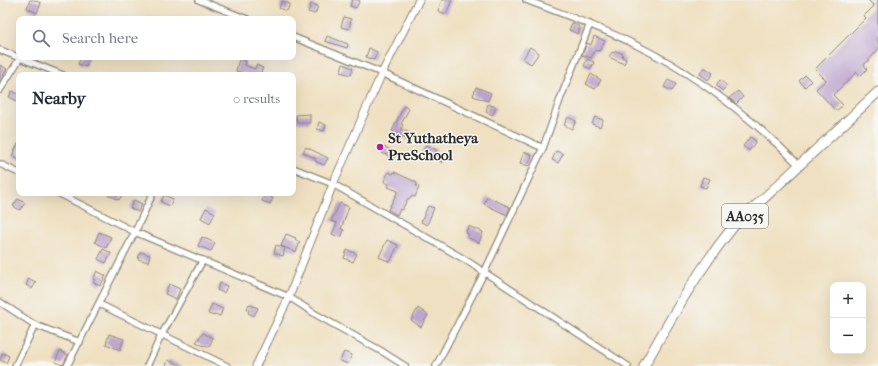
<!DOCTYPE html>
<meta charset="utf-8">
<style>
:root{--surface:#fff;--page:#f2f2f3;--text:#1f2937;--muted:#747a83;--line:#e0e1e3}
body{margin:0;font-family:"IM FELL French Canon",serif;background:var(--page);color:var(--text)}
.controls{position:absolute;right:12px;bottom:12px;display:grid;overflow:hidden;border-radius:8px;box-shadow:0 4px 16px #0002}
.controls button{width:36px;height:36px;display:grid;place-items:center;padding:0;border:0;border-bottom:1px solid var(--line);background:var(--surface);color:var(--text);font:20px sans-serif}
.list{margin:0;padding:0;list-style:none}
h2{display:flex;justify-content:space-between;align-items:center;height:52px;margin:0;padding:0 16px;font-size:17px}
h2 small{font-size:13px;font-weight:400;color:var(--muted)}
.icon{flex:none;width:22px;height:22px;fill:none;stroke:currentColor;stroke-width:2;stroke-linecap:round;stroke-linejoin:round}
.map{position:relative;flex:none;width:878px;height:366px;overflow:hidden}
.search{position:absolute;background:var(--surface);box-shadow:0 4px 16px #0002;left:16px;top:16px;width:280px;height:44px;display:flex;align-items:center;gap:10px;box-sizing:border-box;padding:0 14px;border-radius:8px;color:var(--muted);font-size:15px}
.panel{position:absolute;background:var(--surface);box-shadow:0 4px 16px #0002;left:16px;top:72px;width:280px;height:124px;border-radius:8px}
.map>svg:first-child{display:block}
</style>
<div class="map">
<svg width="878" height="366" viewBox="0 0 878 366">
<rect width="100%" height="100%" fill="#f6f6f2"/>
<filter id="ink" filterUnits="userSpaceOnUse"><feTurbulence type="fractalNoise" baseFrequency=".025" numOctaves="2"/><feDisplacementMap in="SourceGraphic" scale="8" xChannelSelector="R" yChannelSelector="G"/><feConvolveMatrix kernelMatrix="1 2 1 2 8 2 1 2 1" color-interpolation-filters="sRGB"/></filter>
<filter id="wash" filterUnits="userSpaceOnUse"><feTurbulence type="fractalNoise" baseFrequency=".012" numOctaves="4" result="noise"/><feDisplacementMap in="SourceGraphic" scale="16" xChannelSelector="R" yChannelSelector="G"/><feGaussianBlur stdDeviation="0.9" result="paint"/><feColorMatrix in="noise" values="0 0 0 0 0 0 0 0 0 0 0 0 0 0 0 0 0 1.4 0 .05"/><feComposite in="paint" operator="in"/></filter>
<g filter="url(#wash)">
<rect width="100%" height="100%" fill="#efe0c1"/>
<g id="blocks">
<path fill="#bda4cf" d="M30 0H34L41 3 37 13 27 8Z
M352 0H360L356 8 350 6Z
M442 0H452L446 14 438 11Z
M868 0H878V50L864 65 867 69 860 76 857 72 833 95 843 105 836 111 816 89 826 80 815 69 866 18 864 16 874 6Z
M282 1 290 4 287 11 279 8Z
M311 4 318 6 315 14 308 12Z
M344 17 351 19 349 29 341 27Z
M572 23 580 27 578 34 569 30Z
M327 36 348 44 347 48 325 41Z
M594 36 605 41 599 51 595 50 591 58 582 55 587 43 591 45Z
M530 47 539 53 531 64 523 59Z
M369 48 377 52 374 60 366 57Z
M616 51 623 54 622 57 626 59 624 64 609 57 612 52 614 53Z
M81 57H89L86 67 78 64Z
M239 59 246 61 245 65 255 69 256 65 263 68 260 75H250L236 71Z
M587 59 594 62 591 69 584 66Z
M343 64 353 68 351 75 340 72Z
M0 65 7 69 0 82Z
M704 67 713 73 708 80 700 74Z
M591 74 601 80 595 89 586 84Z
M805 75 811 81 805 87 799 81Z
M668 80 676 84 672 91 664 87Z
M720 80 727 86 722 91 716 85Z
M476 87 491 93 488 101 473 96Z
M12 91 19 94V102L9 97Z
M738 91 743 97 736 104 729 98Z
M488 104 496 107 493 115 486 112Z
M404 106 409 109 401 124 403 125 401 129 412 134 409 140 392 131Z
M310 114V123H297L296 115Z
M568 117 576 121 572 129 564 125Z
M595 117 603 120 600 127 592 124Z
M319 122 326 125 324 131 317 129Z
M750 137 756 141 749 151 743 146Z
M19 142V160L12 156Z
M426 145 437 150 435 154 443 163 422 152Z
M306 147 328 158 324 165 315 161 316 159 303 152Z
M384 147 396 152 394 158 382 153Z
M556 151 563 154 558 163 552 160Z
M524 152 532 155 528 166 520 163Z
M388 172 393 174 394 172 416 182 417 184 416 186 419 187 415 197 412 196 410 199 408 198 402 210 400 209 397 215 388 210 398 191 388 187 389 184 384 182Z
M703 177 710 179 706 188 700 186Z
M105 193H123L119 200Z
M164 195 173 199 170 206 161 202Z
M264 195 273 198 270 204 262 201Z
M487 197 510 207 507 215 484 204Z
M18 199 25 203 20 210 13 206Z
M134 200 142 204 138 212 130 208Z
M340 203 349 207 341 229 344 230 341 238 332 234 337 223 331 221Z
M428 206 434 208 427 225 421 222Z
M206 208 215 213 210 223 201 218Z
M468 226 483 232 479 243 467 237 469 234 466 233Z
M99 232 111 237 106 248 95 242Z
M286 234 296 238 295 240 300 242 296 252 281 246Z
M202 237 215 243 211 251 198 246Z
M387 240 398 245 390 262 379 257Z
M276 245 285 248 283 256 274 253Z
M103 249 111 253 106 263 98 259Z
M347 250 357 254 353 262 344 258Z
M140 252 150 255 148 262 138 259Z
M97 271 106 276 100 286 93 282 95 280 93 279Z
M29 279 36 282 32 289 26 285Z
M220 283 227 286 224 293 217 290Z
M169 284 180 289 176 299 165 294Z
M212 304 223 309 220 316 215 314V316L208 314Z
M249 304 258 308 254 316 248 313 249 310 247 309Z
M418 308 428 315 421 327 411 320Z
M203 333 213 338 209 347 205 345 204 346 196 342Z
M109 334 124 339 120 350 106 344Z
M60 351 68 355 63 365 55 362Z
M344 352 352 355 348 364 340 361Z
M2 353 9 356 6 363 0 360Z
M168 360 183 366H166Z"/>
</g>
</g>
<g filter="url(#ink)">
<use href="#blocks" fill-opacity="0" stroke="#8d8676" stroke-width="1"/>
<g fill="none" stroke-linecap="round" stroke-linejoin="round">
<g stroke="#8d8676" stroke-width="8">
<path id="minor" d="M199 0 247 19
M526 0C563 14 601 27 636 45 697 75 752 118 800 166
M293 37 382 73 543 148
M0 50 63 75
M0 90 20 58
M0 164 19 173
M293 168 333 184 464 259 628 366
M58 193 135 232 289 297 317 315 383 352 405 366
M0 302 35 325 80 342
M99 304 227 366
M15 366 35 325
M67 366 135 232 153 193
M147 366 162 334 203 260
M436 366 484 273 543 148 561 97 590 24"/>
</g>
<g stroke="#8d8676" stroke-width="9">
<path id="tertiary" d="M256 366 289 297 333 184 382 73 419 0"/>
</g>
<g stroke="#8d8676" stroke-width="11">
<path id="trunk" d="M644 366C671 318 698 270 733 227L878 92"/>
</g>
<use href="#minor" stroke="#fff" stroke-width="5.5"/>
<use href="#tertiary" stroke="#fff" stroke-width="7"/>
<use href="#trunk" stroke="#fff" stroke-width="9"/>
</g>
</g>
<circle fill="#b5179e" stroke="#f6f6f2" stroke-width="1.5" cx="380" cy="147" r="4"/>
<g text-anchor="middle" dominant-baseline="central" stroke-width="3" stroke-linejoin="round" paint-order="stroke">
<rect fill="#f6f6f2" stroke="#686867" stroke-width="1" x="722" y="204" width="46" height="24" rx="3"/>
<g font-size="14" font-weight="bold" fill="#2b2b2b">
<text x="745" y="216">AA035</text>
</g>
<g font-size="15" font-weight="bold" fill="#2b2b2b" stroke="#f6f6f2" text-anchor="start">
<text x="388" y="138">St Yuthatheya<tspan x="388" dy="17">PreSchool</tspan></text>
</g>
</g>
</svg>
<div class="controls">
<button>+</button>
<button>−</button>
</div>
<div class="search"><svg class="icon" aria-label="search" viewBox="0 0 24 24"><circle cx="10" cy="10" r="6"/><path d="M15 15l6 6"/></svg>Search here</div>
<section class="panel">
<h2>Nearby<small>0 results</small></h2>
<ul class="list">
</ul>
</section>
</div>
